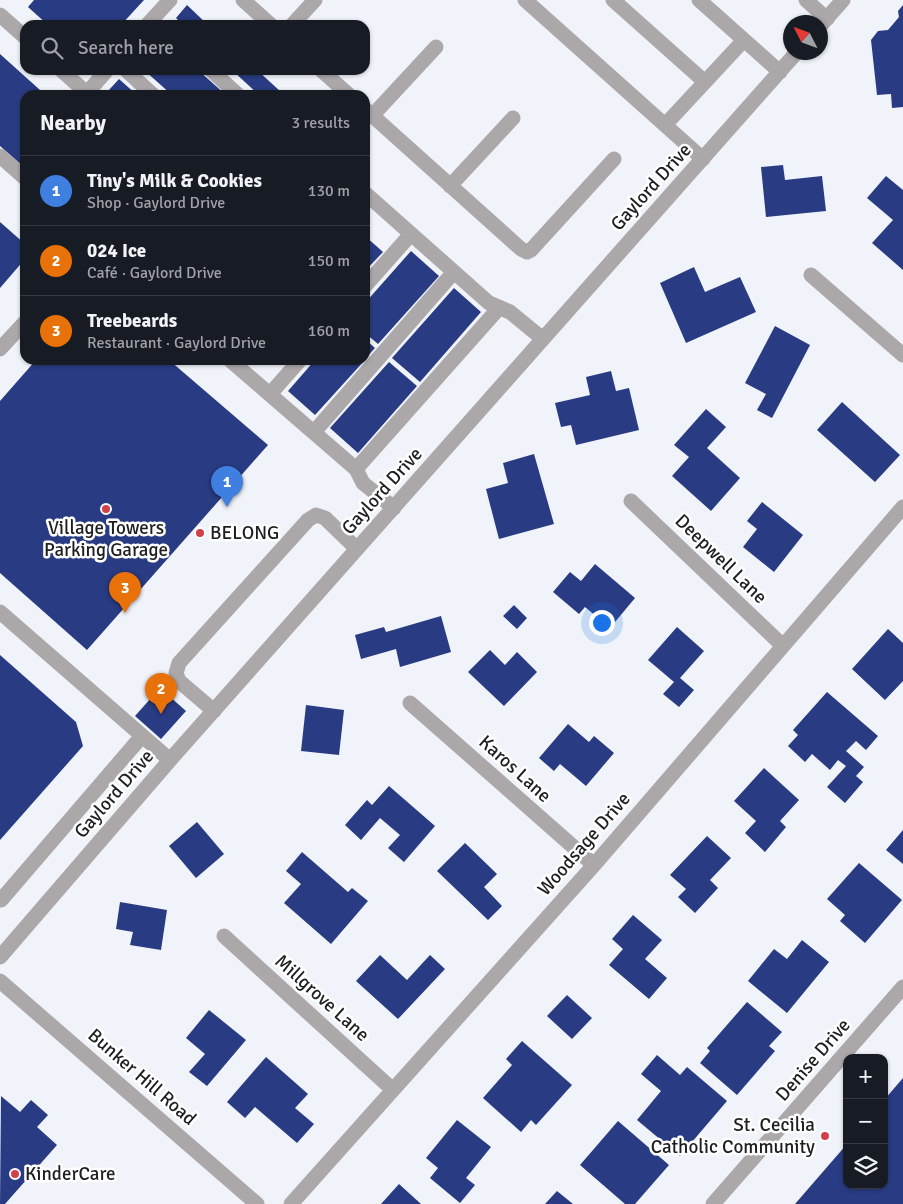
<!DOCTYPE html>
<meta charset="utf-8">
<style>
:root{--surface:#171b24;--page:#242831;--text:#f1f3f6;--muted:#9ea1a6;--line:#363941;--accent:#d04149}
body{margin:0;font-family:Signika,sans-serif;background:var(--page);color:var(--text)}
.controls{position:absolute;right:15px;bottom:15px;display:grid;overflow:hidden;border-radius:10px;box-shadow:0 1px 4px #0004}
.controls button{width:45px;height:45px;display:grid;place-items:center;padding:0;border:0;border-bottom:1px solid var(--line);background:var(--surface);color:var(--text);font:25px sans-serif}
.compass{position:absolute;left:783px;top:15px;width:45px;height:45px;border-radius:50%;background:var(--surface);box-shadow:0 1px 4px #0004;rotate:312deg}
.you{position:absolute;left:601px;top:622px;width:18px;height:18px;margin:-12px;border:4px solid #fff;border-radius:50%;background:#1a73e8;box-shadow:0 0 0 8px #1a73e833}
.badge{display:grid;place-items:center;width:32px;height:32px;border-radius:50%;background:var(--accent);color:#fff;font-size:16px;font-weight:700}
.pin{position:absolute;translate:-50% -41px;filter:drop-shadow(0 1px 2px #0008)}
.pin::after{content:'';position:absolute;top:26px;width:18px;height:15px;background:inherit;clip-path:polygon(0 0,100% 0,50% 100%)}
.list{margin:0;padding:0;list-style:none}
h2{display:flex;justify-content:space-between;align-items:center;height:65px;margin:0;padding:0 20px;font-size:21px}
h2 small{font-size:16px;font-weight:400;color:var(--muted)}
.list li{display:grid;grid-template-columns:32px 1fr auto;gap:15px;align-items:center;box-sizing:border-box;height:70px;padding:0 20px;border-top:1px solid var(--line)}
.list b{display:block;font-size:19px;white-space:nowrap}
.list p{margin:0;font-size:16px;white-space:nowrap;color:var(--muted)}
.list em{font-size:16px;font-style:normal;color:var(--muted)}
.icon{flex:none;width:28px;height:28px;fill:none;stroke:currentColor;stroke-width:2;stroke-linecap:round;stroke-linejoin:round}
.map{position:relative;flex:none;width:903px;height:1204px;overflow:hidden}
.search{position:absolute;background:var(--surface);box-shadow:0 1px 4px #0004;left:20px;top:20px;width:350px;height:55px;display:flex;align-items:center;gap:12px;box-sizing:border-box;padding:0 18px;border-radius:15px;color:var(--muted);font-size:19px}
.panel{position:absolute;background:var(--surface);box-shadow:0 1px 4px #0004;left:20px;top:90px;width:350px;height:275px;border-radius:15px}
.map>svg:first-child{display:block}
</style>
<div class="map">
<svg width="903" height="1204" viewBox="0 0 903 1204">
<rect width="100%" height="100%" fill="#f0f3f9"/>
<path fill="#293b82" d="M34 0H144L121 25H48L28 7Z
M187 5 208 25H183L176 18Z
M903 5V107L892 108 891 94 877 95 871 40 878 31 888 30 899 17 898 11Z
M0 54 40 90V95H25V168L0 146Z
M144 70H198L226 95H172Z
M232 70H257L281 92 278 95H259Z
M119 79 137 95H112L108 91Z
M783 165 785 180 822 176 826 211 766 217 761 167Z
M886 176 903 190V270L872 243 893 220 867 198Z
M0 222 25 244V259L0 288Z
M365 236 383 252 365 271Z
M411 251 439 276 378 344 365 333V303Z
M694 267 705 292 740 277 756 312 686 343 660 283Z
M454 288 481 312 420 382 392 358Z
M775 326 810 345 772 418 757 410 766 394 745 383Z
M365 339 375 348 365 359Z
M36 360H169L268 445 87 650 0 573V401Z
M315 360H365L315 415 288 391Z
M389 362 417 386 358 453 330 428Z
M611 371 616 391 629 388 639 430 576 445 571 425 561 427 555 403 590 395 586 377Z
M842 402 900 455 875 482 817 430Z
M706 409 726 427 707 448 740 478 711 511 672 476 689 457 674 445Z
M534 454 554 524 499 539 486 489 508 483 503 463Z
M762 502 803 535 774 572 743 547 757 529 747 521Z
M595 564 635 598 610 628 585 607 579 614 553 592 570 572 581 581Z
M514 605 527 618 517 629 503 616Z
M441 616 451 652 400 667 396 649 361 659 355 635 384 627 386 632Z
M677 627 704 651 680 678 694 690 679 707 663 694 674 682 648 660Z
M888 629 903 643V681L885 700 852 669Z
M490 650 505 665 517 652 537 672 504 706 468 672Z
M0 655 76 722 83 746 0 840Z
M160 688 186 711 161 739 135 716Z
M827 692 878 736 866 750 856 741 846 751 864 767 856 776 863 782 845 803 827 787 846 766 838 760 830 770 812 754 805 762 788 746 798 735 793 730Z
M306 705 344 710 339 755 301 751Z
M568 724 589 742 594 736 614 753 586 786 560 764 554 771 539 758Z
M764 768 799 800 780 821 786 827 765 852 745 833 756 821 734 801Z
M389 786 435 826 404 862 388 848 400 835 380 818 361 840 345 825 367 800 372 805Z
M197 822 224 854 196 878 169 846Z
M903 830V864L886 850Z
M707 836 731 858 710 880 718 888 695 913 678 897 686 889 670 875Z
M465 843 497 874 484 887 502 906 488 920 437 871Z
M302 852 348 892 352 888 368 901 331 944 284 903 301 884 286 871Z
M859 863 902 900 865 943 840 921 845 915 827 899Z
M120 902 167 910 161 950 130 945 133 932 116 929Z
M633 915 662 940 645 959 667 978 649 999 609 965 623 949 612 939Z
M802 940 829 962 787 1013 748 981 774 949 787 959Z
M380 955 407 980 430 955 445 969 398 1019 356 981Z
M567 995 592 1018 572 1039 547 1016Z
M747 1002 782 1032 769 1046 775 1051 737 1095 700 1063 710 1051 707 1048Z
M209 1010 246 1040 207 1086 189 1072 205 1054 186 1038Z
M522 1041 572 1085 536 1125 531 1120 521 1132 483 1098 512 1065 506 1059Z
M657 1055 680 1075 687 1067 727 1101 680 1156 637 1120 661 1091 641 1074Z
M266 1057 308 1094 295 1108 314 1124 297 1143 255 1107 245 1118 227 1102Z
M903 1078V1204H795L847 1144V1185H884V1100Z
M1 1096 20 1112 31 1100 48 1115 37 1127 57 1145 5 1204H0Z
M457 1120 491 1147 466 1178 475 1185 460 1203 430 1178 438 1168 426 1158Z
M618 1121 669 1165 635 1204H625L580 1165Z
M399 1184 421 1204H381Z
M557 1191 573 1204H545Z"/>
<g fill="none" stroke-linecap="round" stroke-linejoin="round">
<path stroke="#aca8a9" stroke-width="15" d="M243 0 271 25
M525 0 703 159
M613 0 705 82
M699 0 780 72
M806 0 827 19
M0 15 25 37
M147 25 170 0
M292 25 315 0
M820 26 843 0
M61 70 89 95
M126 70 153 95
M211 70 238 95
M321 70 349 95
M87 93 107 70
M365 109 521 249 527 252 531 250 614 159
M372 116 436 47
M665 125 744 40
M0 156 25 178
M450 186 513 118
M365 193 489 303 510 312 543 339
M811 275 903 355
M365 286 411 234
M0 349 25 322
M230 360 356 469 363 483 394 508
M270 394 300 360
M314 432 453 273
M356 469 499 308
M631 501 783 646
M0 612 170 760
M410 703 594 865
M214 711 179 681 176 673 179 663 308 520 316 515 325 518 357 549
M1 900 142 736
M224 936 393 1090
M0 957 170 760 797 52
M0 981 257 1204
M291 1204 594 865 903 507
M713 1204 903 987"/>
</g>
<g fill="#d04149" stroke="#fff" stroke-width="2">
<circle cx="106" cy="509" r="5"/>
<circle cx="200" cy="533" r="5"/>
<circle cx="825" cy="1136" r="5"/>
<circle cx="15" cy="1174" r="5"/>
</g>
<g text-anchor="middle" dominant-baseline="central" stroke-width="5" stroke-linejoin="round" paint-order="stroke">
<g font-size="19" fill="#1d1e20" stroke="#fff">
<text transform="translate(651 187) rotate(-48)">Gaylord Drive</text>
<text transform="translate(382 491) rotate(-48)">Gaylord Drive</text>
<text transform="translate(721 559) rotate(44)">Deepwell Lane</text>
<text transform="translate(515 769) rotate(42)">Karos Lane</text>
<text transform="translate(114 794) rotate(-49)">Gaylord Drive</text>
<text transform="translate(584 844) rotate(-49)">Woodsage Drive</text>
<text transform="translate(322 998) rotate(42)">Millgrove Lane</text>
<text transform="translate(813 1060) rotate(-49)">Denise Drive</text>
<text transform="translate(142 1077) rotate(41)">Bunker Hill Road</text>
</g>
<g font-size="19" fill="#1d1e20" stroke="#fff" text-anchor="start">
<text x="106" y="528" text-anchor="middle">Village Towers<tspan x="106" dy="22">Parking Garage</tspan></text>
<text x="210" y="533">BELONG</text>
<text x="815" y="1125" text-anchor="end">St. Cecilia<tspan x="815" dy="22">Catholic Community</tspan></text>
<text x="25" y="1174">KinderCare</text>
</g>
</g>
</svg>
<div class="controls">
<button>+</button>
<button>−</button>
<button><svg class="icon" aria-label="layers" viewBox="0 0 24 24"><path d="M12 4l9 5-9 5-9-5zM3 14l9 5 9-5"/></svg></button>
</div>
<svg class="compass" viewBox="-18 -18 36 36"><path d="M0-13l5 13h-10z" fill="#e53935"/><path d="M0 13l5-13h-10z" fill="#9ea1a6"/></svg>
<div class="you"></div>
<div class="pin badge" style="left:227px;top:507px;background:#3f7fe0">1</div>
<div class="pin badge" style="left:161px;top:714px;background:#e8710a">2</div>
<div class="pin badge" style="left:125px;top:613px;background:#e8710a">3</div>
<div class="search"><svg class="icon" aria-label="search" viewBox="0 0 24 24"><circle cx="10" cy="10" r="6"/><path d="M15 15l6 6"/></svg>Search here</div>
<section class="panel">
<h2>Nearby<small>3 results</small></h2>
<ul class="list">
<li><span class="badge" style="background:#3f7fe0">1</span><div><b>Tiny's Milk &amp; Cookies</b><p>Shop · Gaylord Drive</p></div><em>130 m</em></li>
<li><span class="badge" style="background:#e8710a">2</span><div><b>024 Ice</b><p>Café · Gaylord Drive</p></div><em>150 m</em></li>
<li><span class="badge" style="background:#e8710a">3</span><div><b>Treebeards</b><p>Restaurant · Gaylord Drive</p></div><em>160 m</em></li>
</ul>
</section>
</div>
